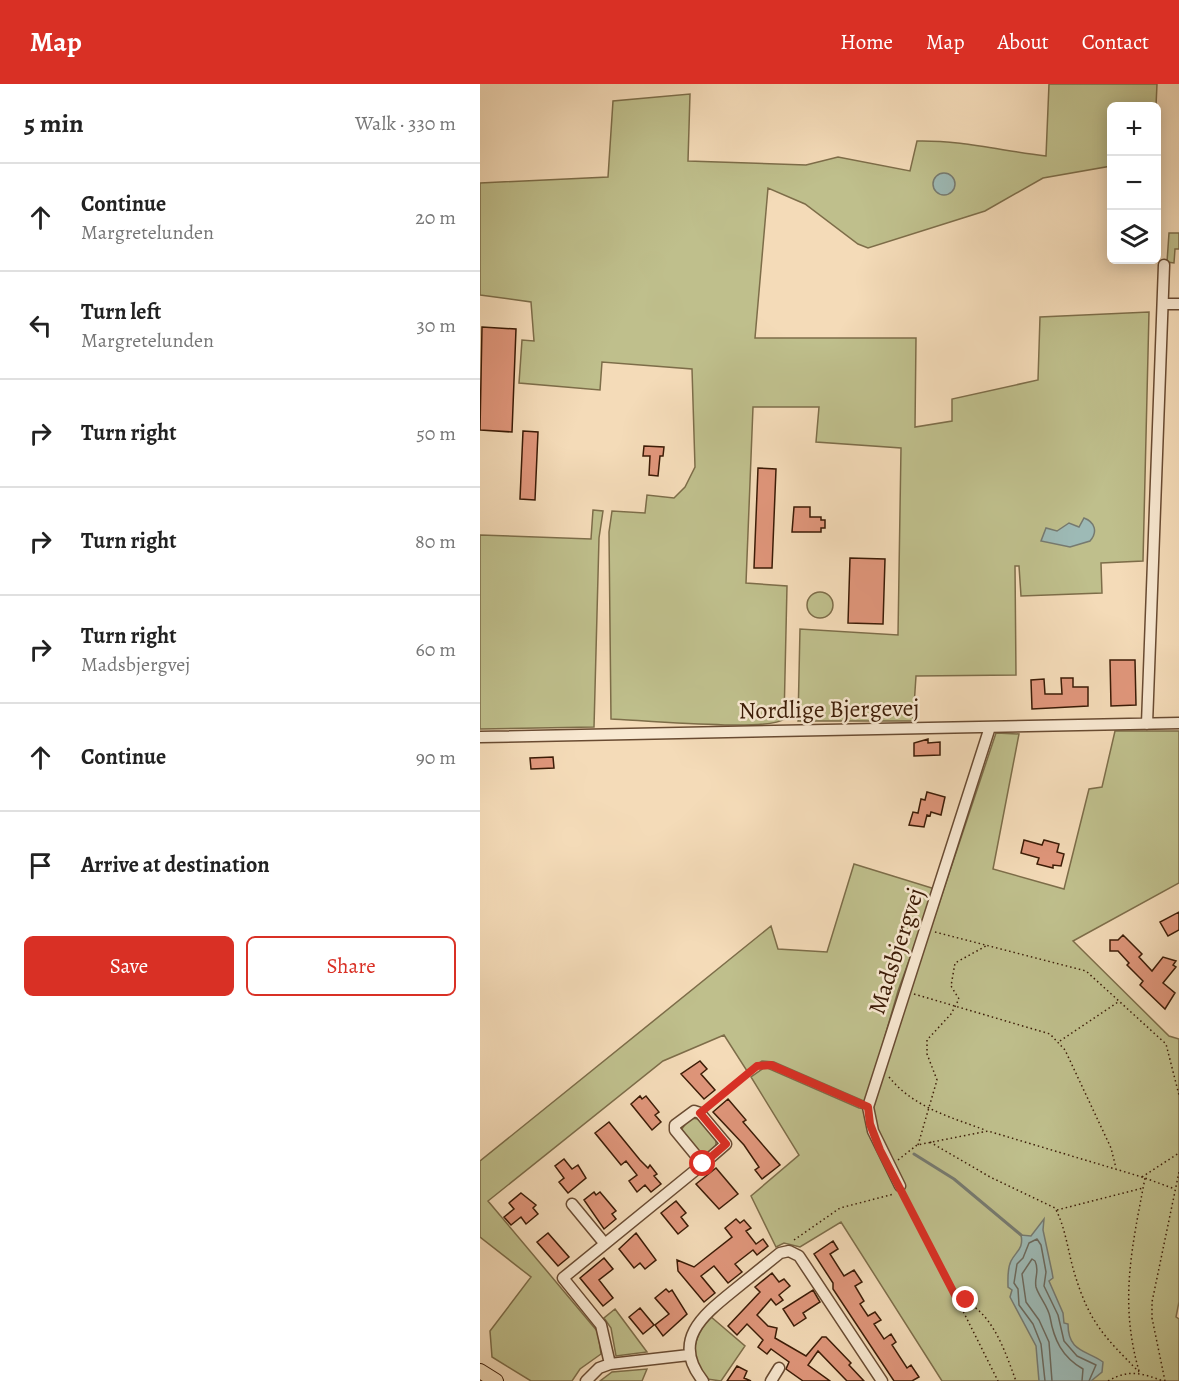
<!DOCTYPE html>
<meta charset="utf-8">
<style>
:root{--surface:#fff;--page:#f6f6f6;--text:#222;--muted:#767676;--line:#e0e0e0;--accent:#d93025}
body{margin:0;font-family:Alegreya,serif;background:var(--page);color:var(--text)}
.controls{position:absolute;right:18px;top:18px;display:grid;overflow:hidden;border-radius:9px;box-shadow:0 3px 15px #0003}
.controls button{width:54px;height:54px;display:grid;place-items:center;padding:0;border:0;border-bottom:2px solid var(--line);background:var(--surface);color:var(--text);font:30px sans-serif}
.stop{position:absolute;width:18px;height:18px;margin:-14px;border:4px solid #d93025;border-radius:50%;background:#fff}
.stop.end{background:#d93025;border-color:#fff;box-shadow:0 2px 6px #0008}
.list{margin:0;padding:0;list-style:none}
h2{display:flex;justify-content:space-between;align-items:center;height:78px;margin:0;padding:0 24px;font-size:26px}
h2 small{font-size:20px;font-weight:400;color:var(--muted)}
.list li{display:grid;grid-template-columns:39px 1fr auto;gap:18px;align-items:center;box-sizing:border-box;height:108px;padding:0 24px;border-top:2px solid var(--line)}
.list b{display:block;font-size:22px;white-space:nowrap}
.list p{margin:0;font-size:20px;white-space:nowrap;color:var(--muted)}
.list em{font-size:20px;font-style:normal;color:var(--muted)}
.actions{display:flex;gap:12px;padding:18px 24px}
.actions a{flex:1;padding:14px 0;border:2px solid var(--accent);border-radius:9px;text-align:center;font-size:21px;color:var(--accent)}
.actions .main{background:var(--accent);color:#fff}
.icon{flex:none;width:33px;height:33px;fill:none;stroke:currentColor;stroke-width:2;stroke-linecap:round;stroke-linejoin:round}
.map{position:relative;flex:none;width:699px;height:1297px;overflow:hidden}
header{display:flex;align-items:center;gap:36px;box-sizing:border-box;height:84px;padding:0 30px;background:var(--accent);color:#fff}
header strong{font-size:28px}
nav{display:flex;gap:33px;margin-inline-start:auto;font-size:21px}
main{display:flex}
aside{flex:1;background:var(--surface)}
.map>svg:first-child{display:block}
</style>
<header>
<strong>Map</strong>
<nav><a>Home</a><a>Map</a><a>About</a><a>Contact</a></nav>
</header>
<main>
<aside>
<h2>5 min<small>Walk · 330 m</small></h2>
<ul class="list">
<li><svg class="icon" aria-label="ahead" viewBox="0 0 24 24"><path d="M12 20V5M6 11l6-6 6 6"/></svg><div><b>Continue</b><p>Margretelunden</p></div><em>20 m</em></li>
<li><svg class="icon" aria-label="left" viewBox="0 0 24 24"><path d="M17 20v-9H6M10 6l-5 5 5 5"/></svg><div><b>Turn left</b><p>Margretelunden</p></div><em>30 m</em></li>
<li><svg class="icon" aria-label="right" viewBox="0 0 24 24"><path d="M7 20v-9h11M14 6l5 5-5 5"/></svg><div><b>Turn right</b></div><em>50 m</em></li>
<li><svg class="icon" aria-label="right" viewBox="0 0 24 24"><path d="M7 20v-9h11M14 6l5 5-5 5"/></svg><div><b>Turn right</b></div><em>80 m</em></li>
<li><svg class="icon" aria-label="right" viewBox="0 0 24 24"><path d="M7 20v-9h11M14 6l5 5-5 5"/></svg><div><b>Turn right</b><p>Madsbjergvej</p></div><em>60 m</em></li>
<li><svg class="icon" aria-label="ahead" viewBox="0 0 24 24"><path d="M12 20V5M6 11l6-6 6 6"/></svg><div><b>Continue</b></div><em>90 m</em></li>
<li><svg class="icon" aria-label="arrive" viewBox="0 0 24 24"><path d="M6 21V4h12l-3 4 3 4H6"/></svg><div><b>Arrive at destination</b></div></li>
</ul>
<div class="actions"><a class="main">Save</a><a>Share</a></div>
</aside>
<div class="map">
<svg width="699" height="1297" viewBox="0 0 699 1297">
<rect width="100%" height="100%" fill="#f4dbb8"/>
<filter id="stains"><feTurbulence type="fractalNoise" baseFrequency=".00333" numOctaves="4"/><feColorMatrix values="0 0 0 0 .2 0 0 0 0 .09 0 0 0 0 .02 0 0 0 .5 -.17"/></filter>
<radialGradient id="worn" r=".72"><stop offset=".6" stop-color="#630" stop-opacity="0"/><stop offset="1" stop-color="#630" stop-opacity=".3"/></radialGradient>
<path fill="#bfbf8c" stroke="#7d6d49" stroke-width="1.5" d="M569 0H677L676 22H632L631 82 563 94 505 127 388 164 378 160 325 120 288 104 275 254H436L435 343 472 337V315L558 296 560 233 669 228 663 477 621 479 622 509 541 512 539 482H535L536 591 436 592 433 637H318L320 545 418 551 421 364 336 358 339 323H273L266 499 307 502 304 635C290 648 159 636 131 635L129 448 132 427 165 429 167 411 194 414 205 403 215 383 212 285 122 278 120 306 39 299 42 256 54 257 51 218 0 211V99L128 93 133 17 210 10 208 77 326 81 358 73 430 87 437 57C480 56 523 67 566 72Z
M689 149H699V165H695L694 179 687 178Z
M113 426 123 427 119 454 114 643 0 645V451L111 455Z
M327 521a13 13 0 1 1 26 0a13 13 0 1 1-26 0Z
M635 647H699V799L593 857 689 952 699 955V1218L696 1233 699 1235V1297H462L361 1138 320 1163 304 1159 296 1163 271 1112 319 1071 271 993 285 983 379 1024 393 1026 404 984 516 649 539 650 513 785 584 805 609 705 622 703Z
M374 780 455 805 418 907 386 1018 294 978 282 977 267 987 244 951 183 977 8 1117 118 1248 121 1270 100 1285 92 1297H51L12 1273 10 1247 51 1193 0 1153V1077L291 842 298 865 347 868Z
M210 1034 219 1035 236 1056V1062L227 1070 222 1071 201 1046Z
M135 1225 167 1268 136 1272 131 1244 124 1234Z
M230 1232 265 1262 241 1297 227 1295C208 1270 213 1256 230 1232Z
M167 1285 162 1297H120L132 1288Z"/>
<path fill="#9dbab6" stroke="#767a70" stroke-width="1.5" d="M453 100a11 11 0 1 1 22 0a11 11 0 1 1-22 0Z
M604 434C615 438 618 448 610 457L590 463 561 457 566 444 577 447 589 439 599 443Z
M564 1135 563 1146 572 1188 573 1194 569 1197 583 1229 584 1239 588 1240C588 1268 606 1266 623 1278L622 1288 611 1297H559L556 1262 530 1213 532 1206 528 1203C528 1195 527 1185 531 1177 536 1167 544 1165 541 1151L551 1152Z"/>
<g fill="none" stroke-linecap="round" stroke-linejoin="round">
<path stroke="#6c6a5e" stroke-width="1.5" d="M565 1297 561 1260 553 1240 539 1221 538 1205 534 1199 537 1180 543 1174 549 1159 557 1155 561 1161 566 1188 564 1202 578 1231 584 1257 597 1272 616 1281 609 1297
M572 1297 569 1258 559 1236 546 1218 542 1190 552 1175 555 1177C560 1187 554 1193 556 1203 559 1213 568 1222 570 1233 574 1256 582 1273 603 1285L602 1297"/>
<path stroke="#767a70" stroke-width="3" d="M434 1070 474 1095 541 1151"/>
</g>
<path fill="#e0967b" stroke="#3b1b06" stroke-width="1.5" d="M2 243 36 245 32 348 0 346Z
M43 347 58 348 55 416 40 415Z
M164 362 184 363 183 372H180L178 392 169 391 170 372H163Z
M278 384 296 385 292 484H274Z
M314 423H330V433H341V436H345V444H341V448H312Z
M370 474 405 475 403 540 368 539Z
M630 576H655L656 621 631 622Z
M581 594H593V603H608V622L552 625 551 596 564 595 565 610H582Z
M448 655V659L460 658V671L434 672V659Z
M73 673 74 684 51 685 50 674Z
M447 708 465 713 461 731 451 728 450 732 447 731 444 743 429 741 433 728 438 729 441 715 445 716Z
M544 756 562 761 564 756 579 760 577 768 584 770 581 782 573 781V784L557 780 559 774 541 769Z
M699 828V846L688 852 680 838Z
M643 851 662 870 659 873 672 887 683 873 696 877 693 881 696 883 683 899 695 909 685 925 660 901 663 897 647 881 649 879 638 867H630V856H638Z
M220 977 227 985 221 990 235 1006 224 1015 201 990Z
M160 1012 162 1015 166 1012 179 1028 175 1031 181 1038 172 1046 151 1020Z
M248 1015 266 1036 263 1038 300 1081 282 1095 275 1086 279 1083 264 1061 233 1028Z
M129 1038 160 1076 168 1084 170 1081 177 1090 174 1092 181 1100 171 1108 165 1101 157 1108 149 1097 157 1091 146 1077 141 1081 115 1049Z
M84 1075 92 1085 98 1081 106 1094 88 1109 79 1098 84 1094 75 1082Z
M236 1084 258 1110 239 1125 216 1100Z
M114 1108 116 1111 120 1108 136 1127 132 1130 136 1135 124 1145 104 1116Z
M41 1109 56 1121 53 1124 58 1130 46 1140 41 1133 31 1141 24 1133 34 1125 29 1119Z
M196 1117 206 1129 201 1133 208 1142 198 1150 181 1129Z
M256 1135 260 1139 264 1136 271 1144 266 1147 276 1160 283 1155 288 1162 277 1171 273 1166 255 1180 262 1188 248 1199 234 1182 221 1192 235 1209 224 1218 198 1187 197 1176 214 1183 252 1153 245 1144Z
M68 1149 89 1173 78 1182 57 1158Z
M156 1149 176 1176 165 1185 160 1179 154 1184 139 1165Z
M353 1157 358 1165 350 1170 364 1192 374 1186 382 1198 375 1202 384 1217 380 1220 388 1232 395 1228 401 1236 394 1240 404 1255 411 1250 416 1258 412 1261 427 1284 431 1281 439 1293 432 1297H414L353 1205V1199L334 1170Z
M124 1174 133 1185 119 1196 133 1214 123 1222 100 1194Z
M292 1189 299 1198 304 1195 310 1202 299 1211 303 1216 296 1221 291 1215 277 1231 288 1242 297 1244 295 1254 326 1272 342 1253H346L371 1279 369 1281 384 1297H367L338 1267 328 1281 350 1297H323L306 1285 309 1278 291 1265 287 1270 278 1263 283 1256 267 1240 257 1251 248 1242 280 1208 275 1203Z
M186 1205 189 1208 192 1206 207 1230 183 1252 175 1241 189 1230 175 1214Z
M333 1206 340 1218 323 1229 326 1234 314 1242 303 1225Z
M160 1224 174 1241 163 1250 149 1233Z
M257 1282 267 1287 264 1294 271 1297H247Z"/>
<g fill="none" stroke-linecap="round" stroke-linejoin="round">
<g stroke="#694b32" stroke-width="13">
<path id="minor" d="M683 220H699
M667 640 684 181
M0 653 699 639
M420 1102 393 1047 388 1023 510 643
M92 1120 125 1160
M130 1280 121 1241 83 1194 223 1080 246 1060 220 1029 214 1027 195 1041V1046L223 1080
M106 1297 119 1284 130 1280 209 1271
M223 1297C191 1257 222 1232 253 1207 268 1195 284 1182 300 1169L309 1167 319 1172 402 1297
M291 1297 299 1284"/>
</g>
<g stroke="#3b1b06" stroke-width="16">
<path id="major" d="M0 1287 16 1297"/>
</g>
<path stroke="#3b1b06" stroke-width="1.5" stroke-dasharray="1.5 3" stroke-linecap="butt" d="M455 848 606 887 686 960 699 1011
M434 910 570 950 585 966 631 1064 636 1084
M580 957 638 918
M409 993C433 1023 470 1033 505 1046
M227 1023 277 982 291 981 379 1019
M450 1058 510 1093 575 1124C586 1144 588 1169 595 1191 610 1240 625 1253 659 1288
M438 1061 457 996 447 970V956L471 930 479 915 471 902 475 879 506 862
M418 1076 437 1061 508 1047 662 1093 695 1105
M662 1093 699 1069
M425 1111 518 1297
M577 1126 663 1104
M314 1156 360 1124 414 1110
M476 1213C512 1225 524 1265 536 1297
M659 1287C639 1218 652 1163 665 1094
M628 1297C649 1285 661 1289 683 1297
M685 1297 672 1234V1218L699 1088"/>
<use href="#minor" stroke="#f8e8d1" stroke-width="10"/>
<use href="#major" stroke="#f4dbb8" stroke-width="14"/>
</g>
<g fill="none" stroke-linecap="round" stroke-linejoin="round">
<path stroke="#d93025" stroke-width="8" d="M223 1080 246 1060 220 1029 277 982 291 981 388 1023 390 1040 400 1066 476 1213 486 1216"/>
</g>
<g text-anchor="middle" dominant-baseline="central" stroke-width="5" stroke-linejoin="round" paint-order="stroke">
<g font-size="24" fill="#3b1b06" stroke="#f8e8d1">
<text transform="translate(349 625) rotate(-1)">Nordlige Bjergevej</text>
<text transform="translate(416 867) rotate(-72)">Madsbjergvej</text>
</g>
</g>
<rect width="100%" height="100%" filter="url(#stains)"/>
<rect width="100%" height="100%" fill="url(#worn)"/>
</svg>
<div class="controls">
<button>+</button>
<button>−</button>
<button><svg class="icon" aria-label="layers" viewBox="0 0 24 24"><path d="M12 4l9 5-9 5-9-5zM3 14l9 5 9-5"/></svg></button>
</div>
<div class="stop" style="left:223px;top:1080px"></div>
<div class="stop end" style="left:486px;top:1216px"></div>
</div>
</main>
